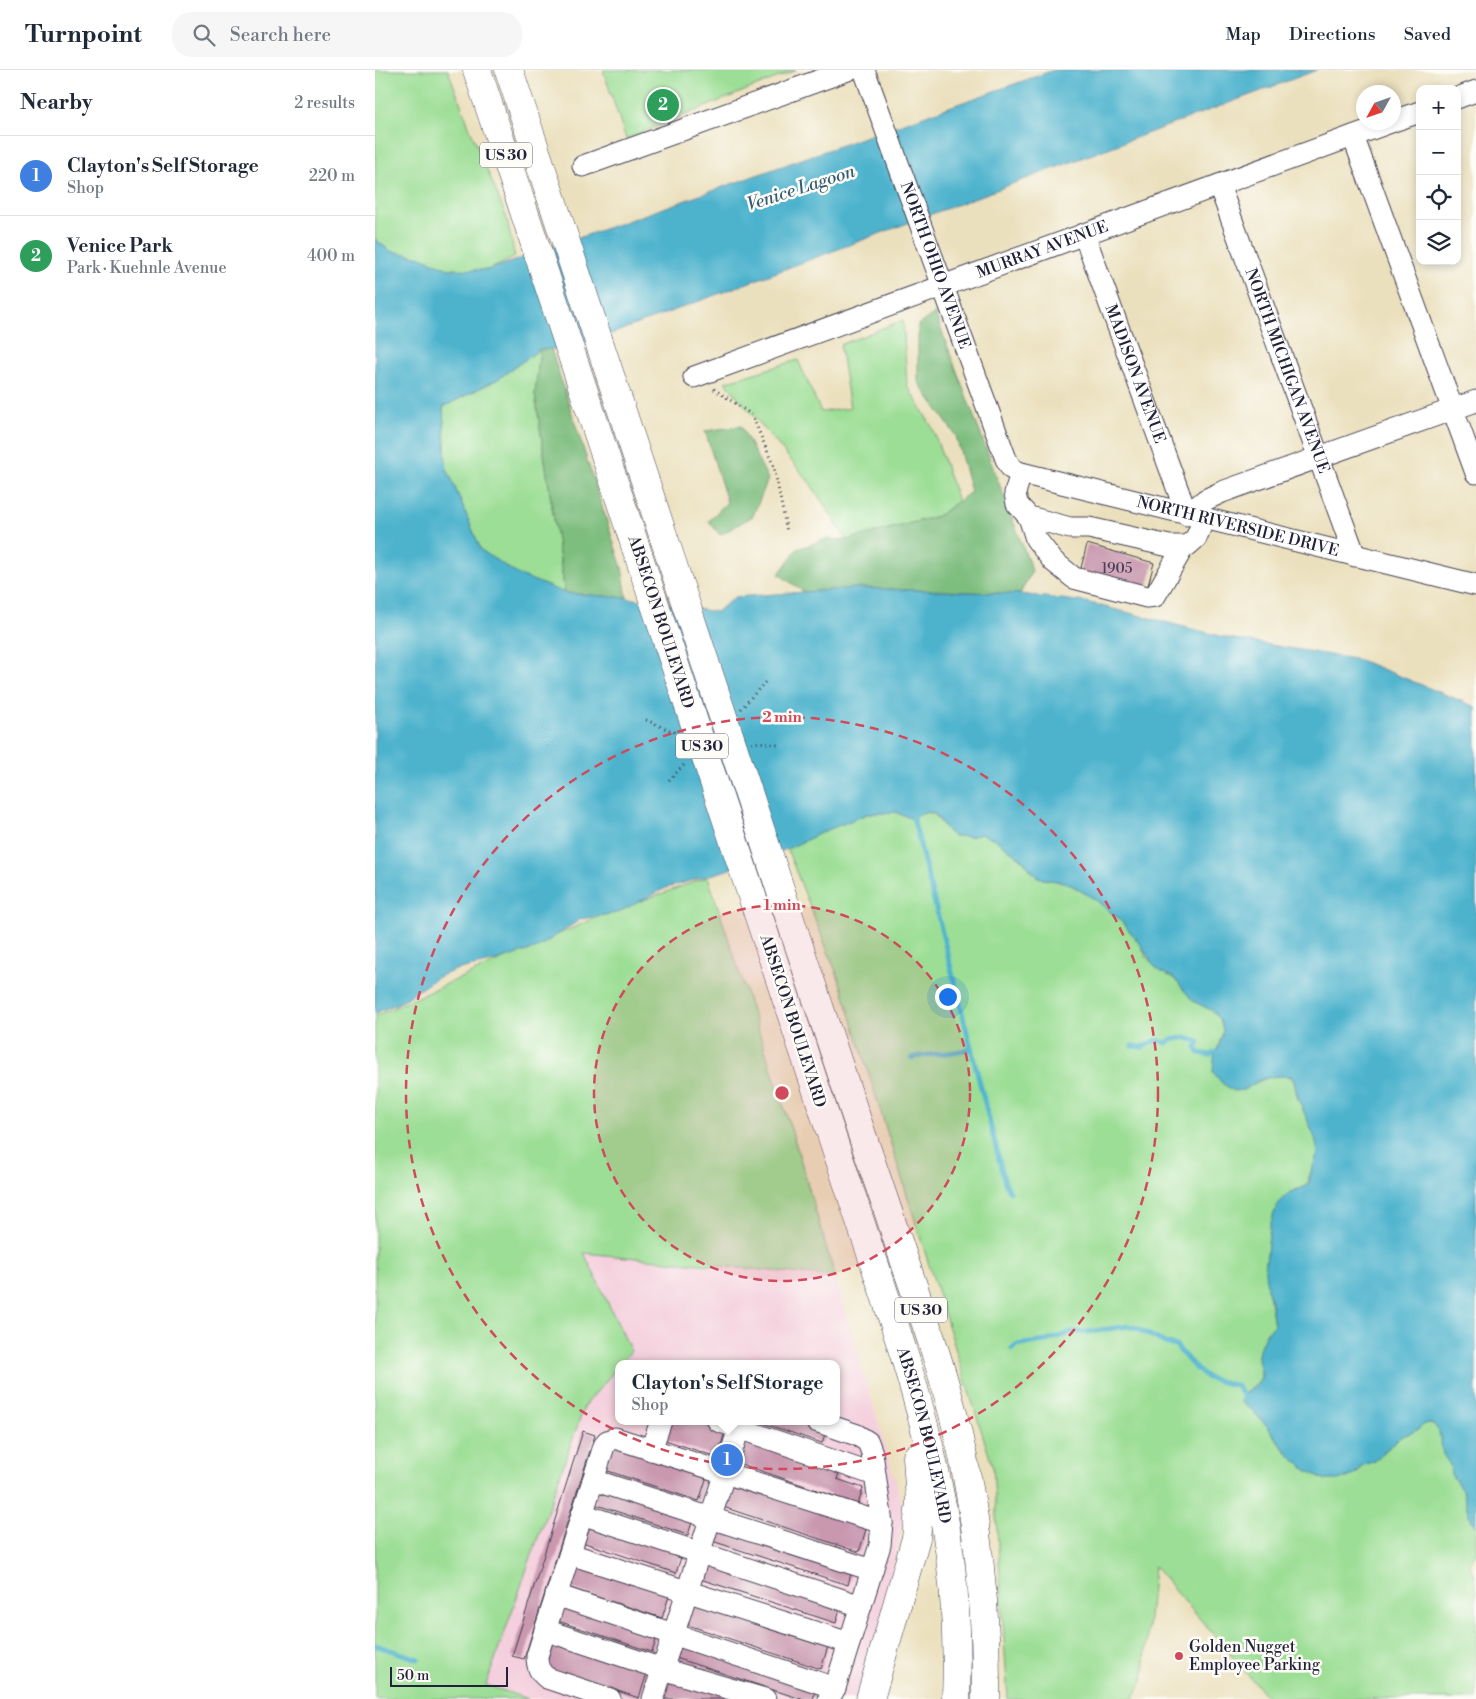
<!DOCTYPE html>
<meta charset="utf-8">
<style>
:root{--surface:#fff;--page:#f6f6f7;--text:#1f2937;--muted:#747a83;--line:#e0e1e3;--accent:#d1495b}
body{margin:0;font-family:"Libre Bodoni",serif;background:var(--page);color:var(--text)}
.controls{position:absolute;right:15px;top:15px;display:grid;overflow:hidden;border-radius:10px;box-shadow:0 2px 8px #0003}
.controls button{width:45px;height:45px;display:grid;place-items:center;padding:0;border:0;border-bottom:1px solid var(--line);background:var(--surface);color:var(--text);font:25px sans-serif}
.compass{position:absolute;left:981px;top:15px;width:45px;height:45px;border-radius:50%;background:var(--surface);box-shadow:0 2px 8px #0003;rotate:230deg}
.scale{position:absolute;left:15px;bottom:12px;width:118px;box-sizing:border-box;padding-left:5px;border:2px solid #22223b;border-top:0;font-size:14px;line-height:18px;white-space:nowrap;color:#22223b;-webkit-text-stroke:4px #fdfcf7;paint-order:stroke}
.you{position:absolute;left:572px;top:926px;width:18px;height:18px;margin:-12px;border:4px solid #fff;border-radius:50%;background:#1a73e8;box-shadow:0 0 0 8px #1a73e833}
.badge{display:grid;place-items:center;width:32px;height:32px;border-radius:50%;background:var(--accent);color:#fff;font-size:16px;font-weight:700}
.pin{position:absolute;translate:-50% -50%;border:2px solid #fff;box-shadow:0 1px 5px #0006}
.popup{position:absolute;left:240px;top:1290px;width:225px;height:65px;box-sizing:border-box;display:grid;place-content:center;border-radius:10px;background:var(--surface);filter:drop-shadow(0 1px 4px #0005);font-size:16px;white-space:nowrap;color:var(--muted)}
.popup b{font-size:19px;color:var(--text)}
.popup::after{content:'';position:absolute;left:50%;top:100%;margin-left:-10px;border:10px solid transparent;border-top-color:var(--surface)}
.list{margin:0;padding:0;list-style:none}
h2{display:flex;justify-content:space-between;align-items:center;height:65px;margin:0;padding:0 20px;font-size:21px}
h2 small{font-size:16px;font-weight:400;color:var(--muted)}
.list li{display:grid;grid-template-columns:32px 1fr auto;gap:15px;align-items:center;box-sizing:border-box;height:80px;padding:0 20px;border-top:1px solid var(--line)}
.list b{display:block;font-size:19px;white-space:nowrap}
.list p{margin:0;font-size:16px;white-space:nowrap;color:var(--muted)}
.list em{font-size:16px;font-style:normal;color:var(--muted)}
.icon{flex:none;width:28px;height:28px;fill:none;stroke:currentColor;stroke-width:2;stroke-linecap:round;stroke-linejoin:round}
.map{position:relative;flex:none;width:1101px;height:1629px;overflow:hidden}
header{display:flex;align-items:center;gap:30px;box-sizing:border-box;height:70px;padding:0 25px;background:var(--surface);border-bottom:1px solid var(--line)}
header strong{font-size:24px}
nav{display:flex;gap:28px;margin-inline-start:auto;font-size:18px}
.search{width:350px;height:45px;background:var(--page);display:flex;align-items:center;gap:12px;box-sizing:border-box;padding:0 18px;border-radius:20px;color:var(--muted);font-size:19px}
main{display:flex}
aside{flex:1;background:var(--surface)}
.map>svg:first-child{display:block}
</style>
<header>
<strong>Turnpoint</strong>
<div class="search"><svg class="icon" aria-label="search" viewBox="0 0 24 24"><circle cx="10" cy="10" r="6"/><path d="M15 15l6 6"/></svg>Search here</div>
<nav><a>Map</a><a>Directions</a><a>Saved</a></nav>
</header>
<main>
<aside>
<h2>Nearby<small>2 results</small></h2>
<ul class="list">
<li><span class="badge" style="background:#3f7fe0">1</span><div><b>Clayton's Self Storage</b><p>Shop</p></div><em>220 m</em></li>
<li><span class="badge" style="background:#2e9e5b">2</span><div><b>Venice Park</b><p>Park · Kuehnle Avenue</p></div><em>400 m</em></li>
</ul>
</aside>
<div class="map">
<svg width="1101" height="1629" viewBox="0 0 1101 1629">
<rect width="100%" height="100%" fill="#fdfcf7"/>
<filter id="ink" filterUnits="userSpaceOnUse"><feTurbulence type="fractalNoise" baseFrequency=".02" numOctaves="2"/><feDisplacementMap in="SourceGraphic" scale="10" xChannelSelector="R" yChannelSelector="G"/><feConvolveMatrix kernelMatrix="1 2 1 2 8 2 1 2 1" color-interpolation-filters="sRGB"/></filter>
<filter id="wash" filterUnits="userSpaceOnUse"><feTurbulence type="fractalNoise" baseFrequency=".0096" numOctaves="4" result="noise"/><feDisplacementMap in="SourceGraphic" scale="20" xChannelSelector="R" yChannelSelector="G"/><feGaussianBlur stdDeviation="1.12" result="paint"/><feColorMatrix in="noise" values="0 0 0 0 0 0 0 0 0 0 0 0 0 0 0 0 0 1.4 0 .05"/><feComposite in="paint" operator="in"/></filter>
<g filter="url(#wash)">
<rect width="100%" height="100%" fill="#ebe0bd"/>
<path fill="#f4cfdd" d="M209 1183 460 1207 530 1443 491 1629H153L111 1615 209 1337 243 1296V1351H461V1294H245L256 1280Z"/>
<path fill="#9cde95" stroke="#5f8068" d="M0 0H73L94 56 131 146 140 187 113 200 74 199 46 187 15 181 0 169Z
M228 0H421L251 69Z
M528 250 532 315 557 357 583 431 563 446 472 470 435 413 350 312 423 290 446 342 475 338 465 275Z
M165 279 160 324 190 523 142 504 106 480 71 396 68 337 123 309Z
M520 742 535 748 552 742 559 744 574 763 595 767 606 764 620 769 647 789 656 801 668 809 689 812 698 816 721 830 747 852 766 875 771 887 793 906 799 908 818 931 838 941 845 950 848 959 847 966 839 988 868 1020C883 1011 898 1003 916 1007 921 1013 920 1021 923 1029 930 1046 944 1064 943 1084 943 1090 938 1096 936 1102 930 1115 938 1115 920 1120L895 1157 890 1201 899 1255 891 1263 883 1287 886 1306 884 1312 867 1325 866 1332 877 1340 893 1357 905 1375 916 1387 931 1400 951 1410 972 1408 984 1402 986 1396 989 1393 999 1392 1025 1367 1038 1362 1050 1354 1055 1353 1059 1355 1065 1362 1068 1384 1075 1395 1077 1406 1088 1421 1094 1446 1101 1457V1483L1094 1494 1101 1508V1629H894L779 1496 768 1611 758 1629H633L618 1398 464 909 412 779 450 761 492 744Z
M333 807 419 1068 460 1207 209 1183 256 1281 209 1337 111 1615 153 1629H0V946L227 845Z"/>
<path fill="#7dbd7e" stroke="#50705c" d="M560 243 657 501 645 524 483 518 429 522 404 504 422 479 452 469 472 470 563 446 596 422 581 366 543 312V255Z
M165 279H176L247 498 252 528 190 523 160 324Z
M366 356 393 409 378 446 345 465 334 451 352 432 330 361Z"/>
<path fill="#4eb3cd" stroke="#386a84" d="M679 0H942L196 279H165L123 309 68 337 71 396 106 480 142 504 190 523 252 528 341 542 360 527 483 518 645 524 711 532 853 568 985 590 1101 637V1457L1094 1446 1088 1421 1076 1404 1075 1395 1068 1384 1064 1362 1059 1354 1055 1353 1050 1354 1038 1362 1025 1367 998 1392 986 1396 980 1405 963 1410H951L931 1400 916 1387 906 1375 893 1357 877 1340 866 1332 867 1325C873 1321 882 1317 885 1310 889 1303 883 1294 883 1286 884 1274 891 1263 899 1255L895 1226 892 1219 890 1201 895 1157 899 1142 904 1133 915 1122 930 1117 934 1114 935 1105 943 1083 940 1068 923 1028 919 1011 916 1006H901L887 1009 868 1020 859 1021 848 1014 838 1002 839 989 847 966 848 959 845 950 838 941 818 931 799 908 786 902 778 895 766 875 747 852 721 830 698 816 689 812 668 809 661 806 647 789 620 769 606 764 595 767 579 766 574 763 560 744 553 742 535 748 520 742 492 744 450 761 412 779 349 801 291 818 242 843 206 849 162 878 121 891 80 900 61 908 28 931 5 941 0 944V169L15 181 46 187 74 199 113 200Z"/>
<g fill="none" stroke-linecap="round" stroke-linejoin="round">
<path stroke="#4eb3cd" stroke-width="5" d="M538 747 630 1113 635 1122
M757 976 767 977 782 970 792 973 797 969H802L810 967 824 972 821 977 824 983 836 985 840 982
M537 988C556 983 577 985 596 978
M637 1279 641 1275 671 1271 697 1262H713L753 1256 761 1258 790 1273 801 1276 821 1299 833 1308 862 1316 868 1325
M0 1575 43 1589"/>
</g>
<g id="blocks">
<path fill="#c998af" d="M712 474 779 493 771 523 704 506Z
M293 1351H327L351 1359 342 1387 287 1369Z
M382 1351H432L452 1358 447 1373Z
M208 1361 220 1365 149 1589 137 1586Z
M369 1365 466 1397 462 1409 488 1418 483 1434 360 1392Z
M239 1372 333 1403 324 1431 230 1400Z
M354 1408 493 1453 484 1482 345 1436Z
M225 1415 319 1446 313 1465 219 1434Z
M214 1450 308 1481 301 1503 207 1472Z
M340 1451 478 1496 473 1515 334 1470Z
M329 1486 467 1531 461 1553 322 1508Z
M201 1489 296 1520 287 1548 192 1517Z
M316 1525 455 1570 446 1599 307 1553Z
M189 1533 283 1564 277 1582 183 1551Z
M179 1569 273 1600 264 1628 170 1597Z
M304 1569 443 1614 438 1629H426L298 1587Z
M291 1604 369 1629H284Z"/>
</g>
</g>
<g filter="url(#ink)">
<use href="#blocks" fill-opacity="0" stroke="#403e4e" stroke-width="1"/>
<g fill="none" stroke-linecap="round" stroke-linejoin="round">
<g stroke="#403e4e" stroke-width="23">
<g id="minor">
<path id="s1" d="M489 0 631 389 637 399 646 403 1101 515"/>
<path d="M1082 28 1101 21"/>
<path d="M1018 51 1045 42"/>
<path d="M978 66 1101 403"/>
<path d="M208 96 473 0"/>
<path id="s2" d="M844 115 980 486"/>
<path id="s3" d="M709 164 812 445 830 430 847 422 1101 331"/>
<path id="s4" d="M319 307 1016 52"/>
<path d="M646 403 640 423 642 434 654 447 695 458H714L794 476H812L821 468 829 449"/>
<path d="M654 447 661 469 678 491 699 508 772 527 780 526 809 476"/>
<path d="M343 1351 500 1405"/>
<path d="M441 1351 482 1365 493 1372 497 1383 507 1453 505 1475 460 1618 454 1629"/>
<path d="M276 1380 286 1351"/>
<path d="M218 1410 497 1500"/>
<path d="M207 1444 486 1536"/>
<path d="M195 1484 474 1573"/>
<path d="M181 1525 460 1618"/>
<path d="M170 1560 287 1599 390 1629"/>
<path d="M235 1629 172 1608C164 1602 162 1596 162 1586L229 1376 232 1371 240 1368 507 1453"/>
<path d="M278 1629 364 1358"/>
</g>
</g>
<g stroke="#403e4e" stroke-width="29">
<g id="highway">
<path d="M102 0 261 478"/>
<path d="M134 0 289 468"/>
<path d="M420 864C451 958 482 1051 514 1144 537 1216 565 1287 582 1360 603 1449 612 1539 611 1629"/>
<path id="s5" d="M393 874C424 968 456 1063 487 1157 515 1240 543 1321 561 1406 577 1478 584 1555 581 1629"/>
<path d="M495 1629 541 1468 545 1432 542 1387"/>
</g>
</g>
<path stroke="#403e4e" stroke-width="3" stroke-dasharray="1 4" stroke-linecap="butt" d="M339 319 377 345 399 397 412 462
M366 639 391 611
M271 650 301 663
M377 674 384 672 403 675
M294 710 311 693"/>
<use href="#minor" stroke="#fff" stroke-width="21"/>
<use href="#highway" stroke="#fff" stroke-width="28"/>
<g stroke="#403e4e" stroke-width="29" stroke-linecap="butt">
<path id="highway-bridge" d="M289 468 420 864
M261 478 393 874"/>
</g>
<use href="#highway-bridge" stroke="#fff" stroke-width="28"/>
</g>
</g>
<circle cx="407" cy="1023" r="188" fill="#d1495b" fill-opacity=".12"/>
<g fill="none" stroke="#d1495b" stroke-width="2.5" stroke-dasharray="9 6">
<circle cx="407" cy="1023" r="188"/>
<circle cx="407" cy="1023" r="376"/>
</g>
<circle fill="#d1495b" stroke="#fdfcf7" stroke-width="2" cx="804" cy="1586" r="5"/>
<g text-anchor="middle" dominant-baseline="central" stroke-width="5" stroke-linejoin="round" paint-order="stroke">
<g font-size="14" fill="#4c4058">
<text x="742" y="499">1905</text>
</g>
<g fill="#fdfcf7" stroke="#646373" stroke-width="1">
<rect x="105" y="72.5" width="52" height="25" rx="4"/>
<rect x="301" y="663.5" width="52" height="25" rx="4"/>
<rect x="520" y="1227.5" width="52" height="25" rx="4"/>
</g>
<g font-size="15" font-weight="bold" fill="#22223b">
<text x="131" y="85">US 30</text>
<text x="327" y="676">US 30</text>
<text x="546" y="1240">US 30</text>
</g>
<g font-size="16" fill="#22223b" stroke="#fdfcf7">
<text stroke="none"><textPath href="#s4" startOffset="371">MURRAY AVENUE</textPath></text>
<text stroke="none"><textPath href="#s1" startOffset="208">NORTH OHIO AVENUE</textPath></text>
<text stroke="none"><textPath href="#s2" startOffset="198">NORTH MICHIGAN AVENUE</textPath></text>
<text stroke="none"><textPath href="#s3" startOffset="149">MADISON AVENUE</textPath></text>
<text stroke="none"><textPath href="#s1" startOffset="659">NORTH RIVERSIDE DRIVE</textPath></text>
<text transform="translate(286 552) rotate(72)">ABSECON BOULEVARD</text>
<text transform="translate(418 951) rotate(72)">ABSECON BOULEVARD</text>
<text stroke="none"><textPath href="#s5" startOffset="516">ABSECON BOULEVARD</textPath></text>
</g>
<g font-size="16" fill="#22223b" stroke="#fdfcf7" text-anchor="start">
<text x="814" y="1577">Golden Nugget<tspan x="814" dy="18">Employee Parking</tspan></text>
</g>
<g font-size="18" font-style="italic" fill="#345c75" stroke="#fdfcf7">
<text transform="translate(426 118) rotate(-18)">Venice Lagoon</text>
</g>
</g>
<circle cx="407" cy="1023" r="8" fill="#d1495b" stroke="#fdfcf7" stroke-width="2.5"/>
<g font-size="15" text-anchor="middle" font-weight="bold" fill="#d1495b" stroke="#fdfcf7" stroke-width="5" stroke-linejoin="round" paint-order="stroke">
<text x="407" y="652">2 min</text>
<text x="407" y="840">1 min</text>
</g>
</svg>
<div class="controls">
<button>+</button>
<button>−</button>
<button><svg class="icon" aria-label="locate" viewBox="0 0 24 24"><circle cx="12" cy="12" r="6"/><path d="M12 2v4M12 18v4M2 12h4M18 12h4"/></svg></button>
<button><svg class="icon" aria-label="layers" viewBox="0 0 24 24"><path d="M12 4l9 5-9 5-9-5zM3 14l9 5 9-5"/></svg></button>
</div>
<svg class="compass" viewBox="-18 -18 36 36"><path d="M0-13l5 13h-10z" fill="#e53935"/><path d="M0 13l5-13h-10z" fill="#747a83"/></svg>
<div class="scale">50 m</div>
<div class="you"></div>
<div class="pin badge" style="left:352px;top:1390px;background:#3f7fe0">1</div>
<div class="popup"><b>Clayton's Self Storage</b>Shop</div>
<div class="pin badge" style="left:288px;top:35px;background:#2e9e5b">2</div>
</div>
</main>
